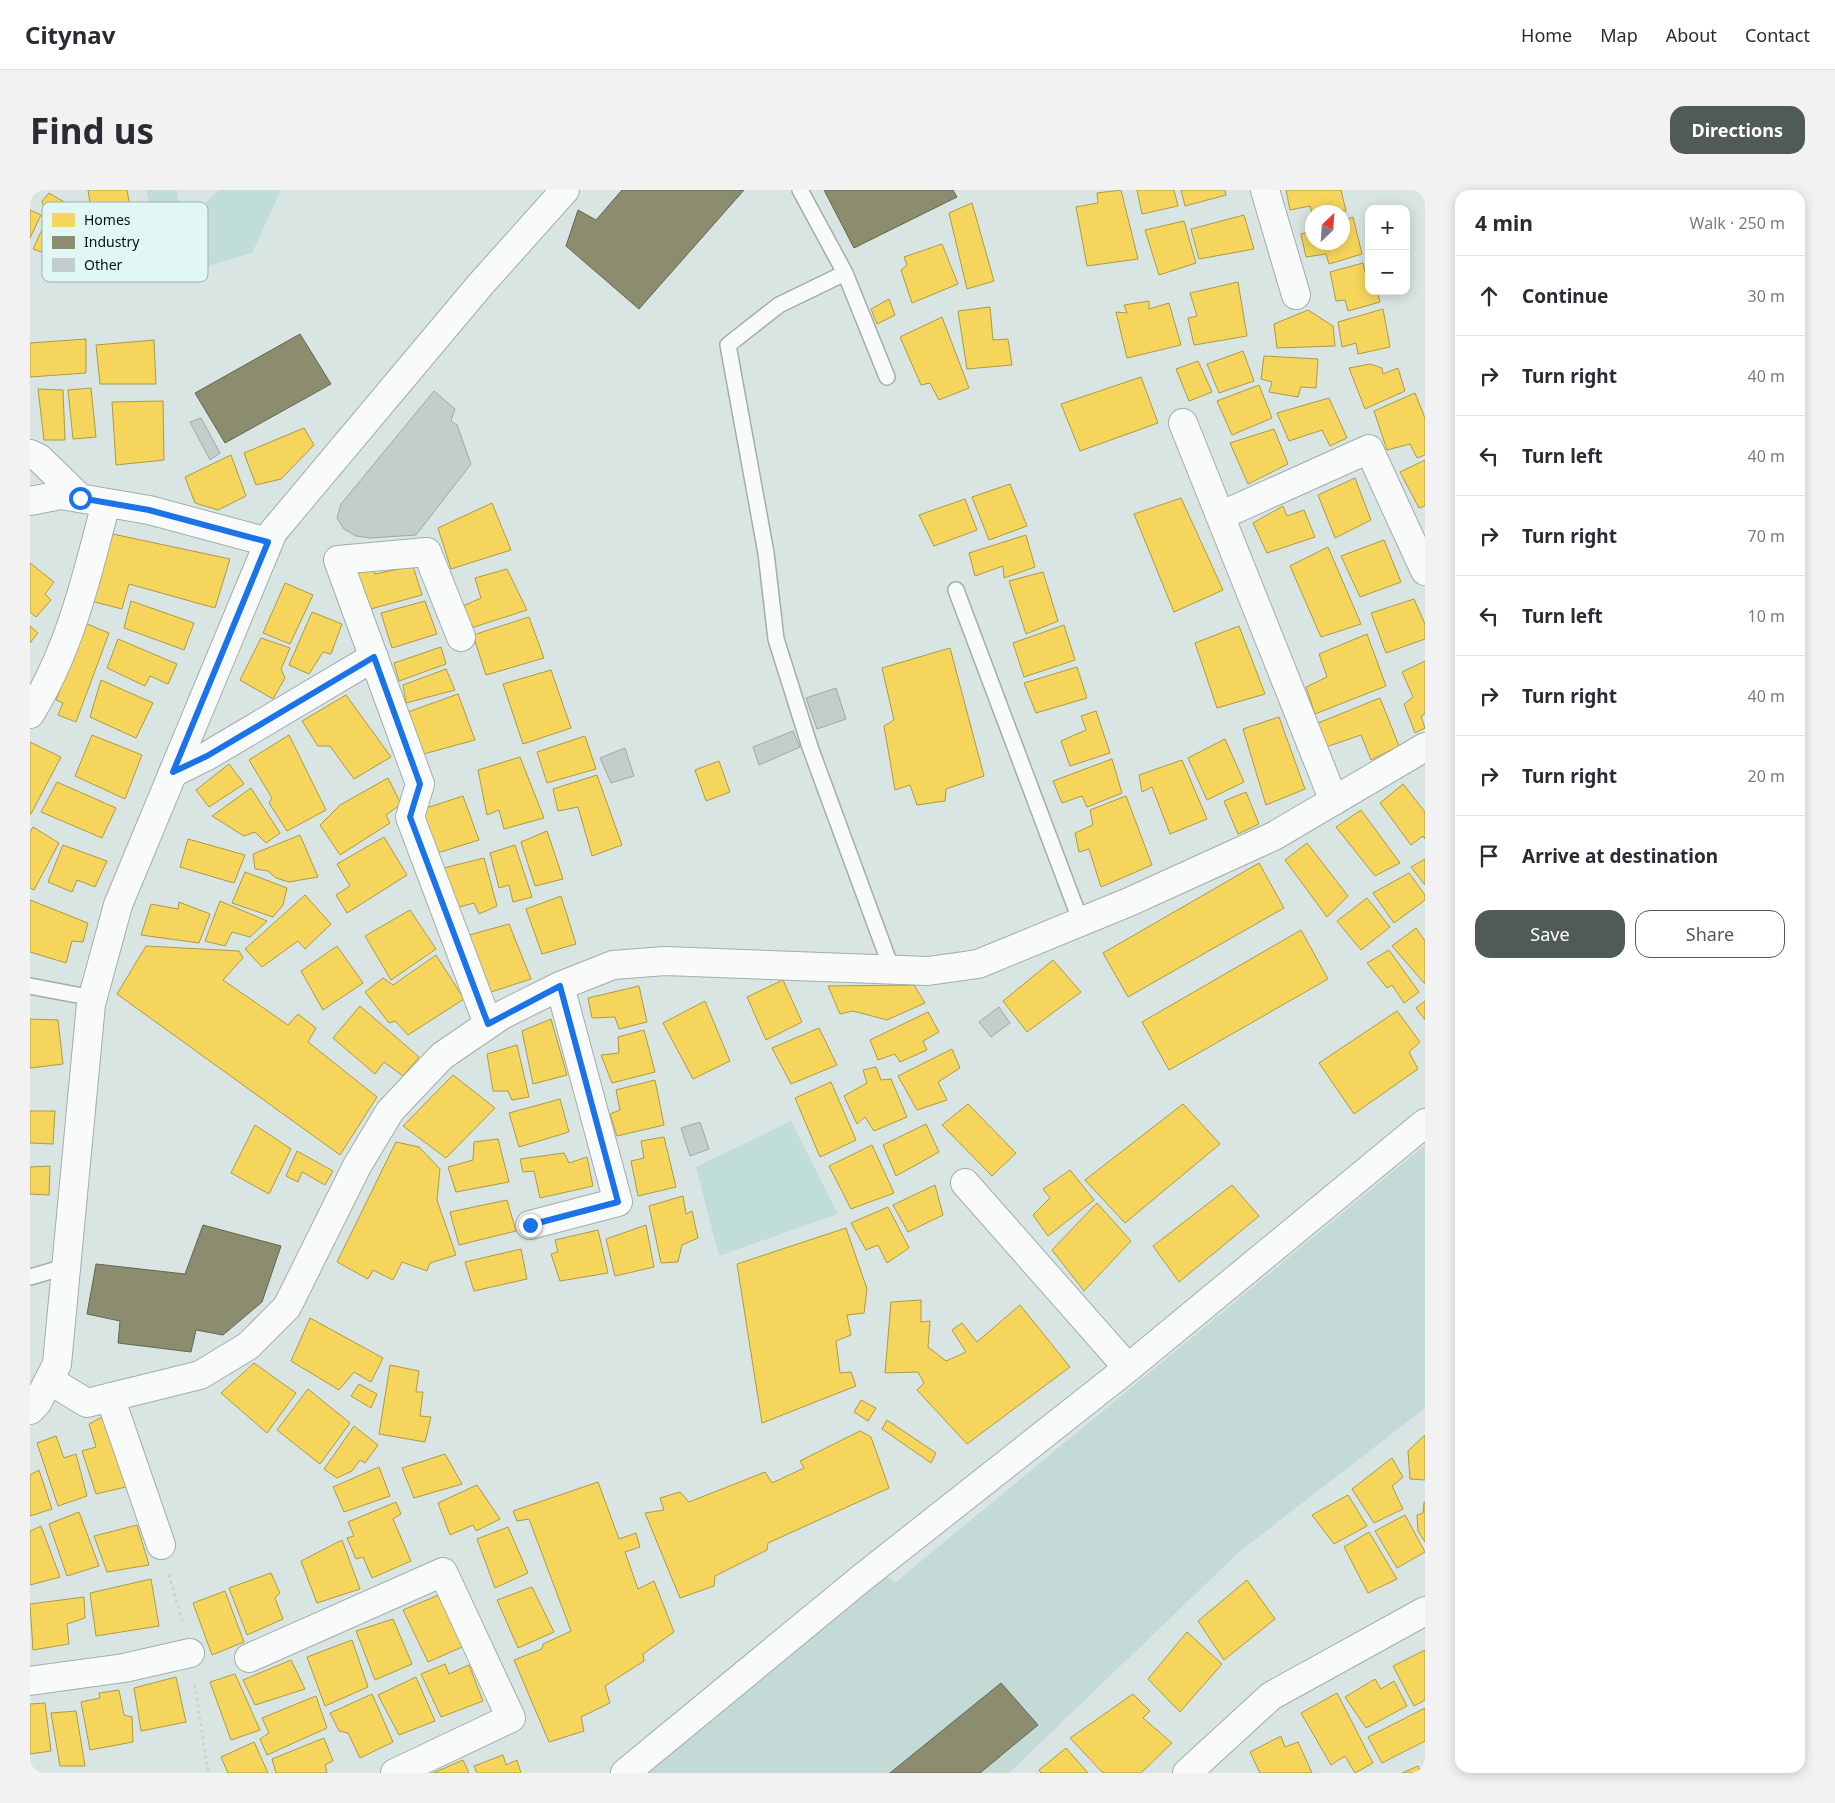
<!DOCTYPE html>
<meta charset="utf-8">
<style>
:root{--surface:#fff;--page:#f2f2f3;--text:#2b2b33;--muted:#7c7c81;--line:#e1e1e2;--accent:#505a59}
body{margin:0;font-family:"Noto Sans",sans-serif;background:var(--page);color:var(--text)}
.controls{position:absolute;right:15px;top:15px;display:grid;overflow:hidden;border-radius:10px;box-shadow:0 2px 12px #0003}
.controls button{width:45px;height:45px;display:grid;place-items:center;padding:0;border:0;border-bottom:1px solid var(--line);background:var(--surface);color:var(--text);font:25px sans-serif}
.compass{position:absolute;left:1275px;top:15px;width:45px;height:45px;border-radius:50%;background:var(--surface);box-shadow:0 2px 12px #0003;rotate:25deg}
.stop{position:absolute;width:15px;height:15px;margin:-11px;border:4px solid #1a73e8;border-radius:50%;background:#fff}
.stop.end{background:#1a73e8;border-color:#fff;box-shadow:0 1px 5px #0008}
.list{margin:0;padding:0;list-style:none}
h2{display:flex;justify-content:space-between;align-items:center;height:65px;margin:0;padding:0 20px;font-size:21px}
h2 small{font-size:16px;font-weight:400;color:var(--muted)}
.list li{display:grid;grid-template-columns:32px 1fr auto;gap:15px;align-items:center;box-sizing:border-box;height:80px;padding:0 20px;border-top:1px solid var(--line)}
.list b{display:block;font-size:19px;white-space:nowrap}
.list em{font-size:16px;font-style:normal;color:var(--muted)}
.actions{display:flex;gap:10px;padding:15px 20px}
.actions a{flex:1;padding:11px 0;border:1px solid var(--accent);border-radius:15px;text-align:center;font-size:18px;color:var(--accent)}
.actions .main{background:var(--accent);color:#fff}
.icon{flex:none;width:28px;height:28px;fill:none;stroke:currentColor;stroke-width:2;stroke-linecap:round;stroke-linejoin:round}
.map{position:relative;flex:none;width:1395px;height:1583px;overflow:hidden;border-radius:15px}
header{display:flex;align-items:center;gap:30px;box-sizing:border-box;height:70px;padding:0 25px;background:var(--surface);border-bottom:1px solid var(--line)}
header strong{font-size:24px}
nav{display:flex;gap:28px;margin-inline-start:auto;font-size:18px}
.intro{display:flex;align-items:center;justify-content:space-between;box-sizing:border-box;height:120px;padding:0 30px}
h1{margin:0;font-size:35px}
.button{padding:12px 22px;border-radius:15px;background:var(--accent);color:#fff;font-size:18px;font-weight:700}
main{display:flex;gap:30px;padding:0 30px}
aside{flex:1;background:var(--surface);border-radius:15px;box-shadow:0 2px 12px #0003}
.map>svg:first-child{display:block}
</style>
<header>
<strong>Citynav</strong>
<nav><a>Home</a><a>Map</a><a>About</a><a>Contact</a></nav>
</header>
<div class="intro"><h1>Find us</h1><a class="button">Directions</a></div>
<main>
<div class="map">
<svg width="1395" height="1583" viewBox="0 0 1395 1583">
<rect width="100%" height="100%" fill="#d8e5e3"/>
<path fill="#c3dad7" d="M1395 955V1218L1209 1362 979 1583H611L852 1383 866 1392Z"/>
<path fill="#c1ddda" d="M116 0H147L149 12 174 14 189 0H251L222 63 174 77 170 53 145 48 129 56Z
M761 931 808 1024 689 1066 666 977Z"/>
<path fill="#f6d55c" stroke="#ae9a45" d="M58 0H97L103 33 64 39Z
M1091 0 1108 69 1057 76 1046 17 1068 13 1067 3Z
M1107 0H1144L1148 16 1112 24Z
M1151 0H1195L1196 5 1155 16Z
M1256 0H1311L1316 21 1282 22V24L1280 16 1260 20Z
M19 3 56 25 50 40 56 42 46 65 31 62 29 68 3 59 17 29 12 11Z
M942 13 964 91 937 99 919 23Z
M0 20 11 25 0 48Z
M1214 25 1224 59 1169 69 1161 39Z
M1323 27 1332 64 1299 74 1296 64 1276 67 1271 44 1282 41V52H1312V31Z
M1154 31 1166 73 1129 85 1115 40Z
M912 54 928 94 882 113 871 80 877 75 874 67Z
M1333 73 1335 82 1339 81V101H1347L1350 112 1318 121 1315 110 1306 111 1300 82Z
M1208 92 1217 146 1164 155 1158 128 1167 126 1160 103Z
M859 109 865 125 847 134 841 119Z
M1119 111V119L1139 113 1151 155 1097 168 1086 122 1097 123 1094 115Z
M960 117 963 150 978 149 982 175 937 179 928 121Z
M1353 119 1360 157 1328 164 1326 153 1312 157 1308 132Z
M1278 120 1303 136 1305 156 1247 158 1244 134Z
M912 127 939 198 909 210 900 193 891 195 870 147Z
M56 149V183L0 187V153Z
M124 150 126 194H70L66 155Z
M1213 161 1224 191 1189 203 1177 174Z
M1234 166 1288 169 1286 198 1271 197 1268 207 1239 202 1242 192 1231 189Z
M1168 171 1182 202 1159 211 1146 179Z
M1340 174 1352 178 1353 184 1368 178 1375 201 1335 219 1319 178Z
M1111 187 1128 233 1050 261 1031 214Z
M1229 195 1242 228 1202 245 1187 211Z
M61 198 66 247 43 249 38 200Z
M8 199 33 200 35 250H14Z
M1385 203 1395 228V265L1387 268 1380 254 1357 260 1344 221Z
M1299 208 1317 248 1300 256 1292 240 1259 251 1247 223Z
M133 211 134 270 86 275 82 212Z
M274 238 284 255 251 289 226 295 214 263Z
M1244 239 1258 274 1218 294 1200 253Z
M201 265 216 306 188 320 165 313 155 287Z
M1395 270V316L1389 318 1370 282Z
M1325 288 1341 330 1305 348 1288 305Z
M980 294 997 336 959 350 942 307Z
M1151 308 1193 400 1144 422 1104 324Z
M935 309 947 340 904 356 889 325Z
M462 313 481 360 421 379 408 338Z
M1253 316 1257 326 1274 320 1285 347 1237 363 1223 333Z
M78 343 200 369 185 418 99 394 92 419 61 411Z
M996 345 1005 377 974 388 973 376 945 386 939 363Z
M1354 350 1371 392 1330 407 1311 366Z
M1298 357 1331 434 1291 447 1260 376Z
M0 373 24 392 15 404 21 410 6 427 0 422Z
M383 376 392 405 337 420 325 384 342 378 345 384Z
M477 379 497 420 438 439 433 416 451 408 445 388Z
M1013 382 1028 431 996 444 979 391Z
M255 393 283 405 260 454 233 443Z
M1384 409 1395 434V449L1356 463 1341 423Z
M101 411 164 433 154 460 94 438Z
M395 411 407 444 362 458 351 423Z
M282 422 312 434 301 464 293 462 279 484 259 475Z
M499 427 514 468 456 485 443 445Z
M57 434 79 443 46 532 28 525 33 513 26 510Z
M1034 435 1045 470 994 487 983 453Z
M0 436 8 443 0 453Z
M1209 436 1235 504 1187 518 1165 453Z
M1337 444 1356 496 1285 524 1276 497 1297 487 1289 464Z
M231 448 260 458 251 479 255 488 243 509 210 490Z
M88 449 147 474 138 494 120 486 115 496 77 478Z
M411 457 416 474 369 491 364 473Z
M920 458 954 586 916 599 915 611 887 615 880 595 865 600 854 536 864 530 852 478Z
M1395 471V524L1391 526 1395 538 1385 543 1374 514 1383 507 1372 482Z
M1047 477 1057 508 1006 523 994 493Z
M416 479 425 500 376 513 373 495Z
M521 480 541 538 493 554 473 494Z
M71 490 123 513 106 548 60 527Z
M428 504 445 550 390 565 378 522Z
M316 505 361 567 324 589 300 556H288L272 531Z
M1350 508 1369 556 1341 570 1331 545 1296 557 1288 533Z
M1066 521 1080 563 1040 576 1031 551 1056 540 1051 526Z
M1249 527 1275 599 1236 615 1213 539Z
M62 545 112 565 95 609 45 586Z
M259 545 296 620 257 641 239 613 242 608 219 570Z
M555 546 566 579 517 593 507 562Z
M1195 549 1214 592 1177 610 1158 568Z
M0 552 31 567 1 624H0Z
M490 567 514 628 474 639 469 620 457 625 448 580Z
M1082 569 1092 603 1057 617 1052 606 1032 613 1023 591Z
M1152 570 1177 629 1140 644 1122 597 1112 602 1109 585Z
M689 571 700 602 676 611 665 580Z
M199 574 214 594 179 617 166 600Z
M567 585 592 655 562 666 548 617 528 621 523 599Z
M358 588 371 614 356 625 360 633 310 665 290 635 310 615Z
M27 592 86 618 72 648 11 622Z
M1373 594 1395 622V649L1393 646 1381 655 1350 613Z
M221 598 250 643 236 653 225 642 214 646 182 626Z
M1216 602 1229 634 1208 644 1194 611Z
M433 606 449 650 404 664 390 620Z
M1096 606 1122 675 1071 697 1059 659 1049 662 1045 643 1063 635 1060 620Z
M1331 620 1370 673 1345 686 1306 637Z
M3 637 29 653 4 700 0 698V642Z
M517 641 533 689 505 696 491 652Z
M270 645 288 687 259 692 246 688 238 681 225 679 223 664Z
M354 647 377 685 317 723 306 705 320 696 307 674Z
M158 649 215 665 204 693 150 677Z
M1277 653 1318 706 1297 727 1255 670Z
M33 655 77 671 65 697 47 690 42 702 18 692Z
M485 655 502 707 483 712 479 695 469 698 460 663Z
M454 668 467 716 449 724 444 713 422 719 414 678Z
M1395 669V695L1381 677Z
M1229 673 1254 718 1098 807 1073 763Z
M215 682 257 698 253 715 243 727 202 713Z
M1379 683 1395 705V710L1364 733 1343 703Z
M275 705 301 734 275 759 268 751 232 777 215 759Z
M531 706 546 754 512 764 496 719Z
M1337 708 1360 737 1331 760 1307 731Z
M0 710 58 733 53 752 42 751 36 773 0 762Z
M190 711 237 731 220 747 202 742 195 756 175 751Z
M149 712 180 724 169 753 111 745 121 714 148 719Z
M380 720 406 759 361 790 335 746Z
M479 734 501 789 461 802 439 745Z
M1386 738 1395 751V794L1362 756Z
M1271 740 1298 789 1139 880 1112 832Z
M116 756 209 761 213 768 193 790 258 835 268 824 286 838 278 852 347 907 310 965 87 804Z
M307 756 333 793 293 820 271 781Z
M1359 760 1389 802 1374 813 1362 795 1357 798 1337 773Z
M406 765 434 809 378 845 365 831 359 833 335 802 353 788 363 795Z
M1023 770 1051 802 997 842 973 811Z
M753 790 772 832 736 850 717 807Z
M884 795 895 813 857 830 823 821 810 824 798 796Z
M609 796 617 832 589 839 585 827 562 828 558 808Z
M675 811 700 871 663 889 633 833Z
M1395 811V830L1386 818Z
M330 816 389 867 373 886 354 872 345 884 303 848Z
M1367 821 1390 852 1379 862 1388 879 1324 924 1289 873Z
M898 822 909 842 893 851 897 860 870 872 865 864 848 870 840 850Z
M0 829 28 830 33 874 0 878Z
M521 829 537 885 503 894 492 841Z
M789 838 807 875 761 894 742 858Z
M614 840 625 882 582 893 571 865 589 863 588 847Z
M487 855 499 907 482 910 478 901H463L457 864Z
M922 859 930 878 908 892 917 910 887 920 868 886Z
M846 877 851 890 861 889 877 927 844 941 835 927 827 934 814 906 837 893 833 880Z
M423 885 465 918 416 968 373 936Z
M625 890 634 935 587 946 580 924 590 920 586 900Z
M801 892 826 950 790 967 765 908Z
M530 909 539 942 489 957 479 923Z
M938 914 986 963 962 986 912 935Z
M1153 914 1190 954 1095 1033 1055 990Z
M0 921H25L23 954 0 953Z
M896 934 909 962 866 986 853 955Z
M225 935 261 959 239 1004 201 983Z
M634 947 646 997 608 1006 601 971 614 968 611 951Z
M468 949 479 992 426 1002 418 977 443 970 444 952Z
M366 952 389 957 410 979 407 1010 426 1065 400 1073 397 1081 372 1072 363 1090 343 1080 338 1089 307 1072Z
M842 955 864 1003 821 1019 799 976Z
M267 961 303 981 295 995 272 982 268 992 256 986Z
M534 963 539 973 557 967 563 996 510 1008 504 981 493 982 490 969Z
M20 976 19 1005 0 1004V977Z
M1040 980 1064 1010 1018 1046 1003 1025 1020 1008 1013 999Z
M905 995 913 1025 878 1042 863 1015Z
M1202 995 1229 1026 1149 1092 1123 1056Z
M653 1006 656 1024 662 1021 668 1048 652 1055 648 1072 631 1073 619 1016Z
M477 1010 486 1041 429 1055 420 1022Z
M1067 1013 1101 1051 1054 1101 1022 1060Z
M858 1017 879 1058 857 1073 848 1055 836 1060 821 1033Z
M616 1035 624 1077 585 1086 576 1049Z
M816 1038 837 1099 834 1123 817 1125 821 1145 806 1151 810 1183 821 1182 826 1196 732 1233 707 1074Z
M568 1040 578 1083 530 1091 521 1064 528 1062 525 1050Z
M491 1059 497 1089 444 1101 435 1072Z
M891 1110V1132L900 1131 898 1157 916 1171 936 1162 922 1140 932 1133 947 1152 990 1115 1040 1177 937 1254 887 1200 894 1193 888 1182 855 1183 861 1112Z
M280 1128 353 1168 341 1192 324 1182 309 1200 261 1171Z
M224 1173 266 1203 237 1243 191 1203Z
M360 1175 389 1181 386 1202H393L390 1226 401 1227 395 1252 349 1244Z
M329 1194 347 1204 341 1218 321 1206Z
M278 1199 320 1233 290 1274 247 1240Z
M831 1210 846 1218 838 1231 824 1222Z
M76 1225 96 1297 66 1304 52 1261 66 1257 59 1234Z
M857 1230 906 1263 901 1273 852 1239Z
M324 1236 348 1255 335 1273 330 1270 322 1281 307 1288 294 1279Z
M830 1241 841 1247 859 1298 738 1353 737 1360 685 1386 684 1396 650 1408 615 1323 634 1320 630 1308 650 1302 659 1312 735 1282 742 1293 774 1278 770 1271Z
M1395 1245V1290L1380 1289 1378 1261Z
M26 1246 34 1268 46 1264 57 1306 28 1316 7 1253Z
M415 1264 432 1294 384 1308 372 1278Z
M1362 1268 1373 1287 1362 1296 1373 1319 1344 1333 1322 1299Z
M349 1277 360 1306 314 1322 303 1297Z
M9 1280 22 1319 0 1326V1285Z
M568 1292 589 1349 606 1343 610 1357 595 1362 608 1399 624 1391 644 1442 613 1464 614 1471 575 1496 580 1513 551 1527 554 1541 519 1552 484 1470 512 1459 513 1454 541 1441 499 1329 487 1331 483 1321Z
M447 1295 470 1329 446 1341 443 1335 420 1345 408 1313Z
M1318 1305 1337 1336 1304 1354 1282 1325Z
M366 1312 371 1324 363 1329 381 1371 342 1388 333 1367 326 1369 317 1348 324 1346 318 1332Z
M1394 1312H1395V1352L1388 1341 1387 1325 1393 1323Z
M49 1322 69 1376 37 1386 19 1334Z
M1375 1325 1395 1362 1367 1378 1345 1341Z
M107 1335 119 1375 77 1382 64 1346Z
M11 1336 30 1387 0 1395V1341Z
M478 1337 498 1383 465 1398 447 1349Z
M1339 1342 1367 1389 1338 1403 1314 1357Z
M312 1350 330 1399 287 1413 271 1371Z
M241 1383 250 1403 245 1408 253 1429 217 1445 199 1398Z
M121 1389 129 1436 66 1446 60 1403Z
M1217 1390 1245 1429 1194 1470 1168 1431Z
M502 1397 524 1442 488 1458 467 1410Z
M195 1401 214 1452 182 1465 163 1413Z
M411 1404 432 1457 398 1472 373 1420Z
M54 1407 55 1428 37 1434 39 1454 3 1460 0 1414Z
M363 1429 382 1474 345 1490 326 1441Z
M1157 1442 1192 1474 1150 1522 1118 1489Z
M322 1450 338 1497 295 1516 277 1467Z
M1395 1460V1510L1384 1516 1363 1476Z
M261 1470 275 1499 225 1515 213 1490Z
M415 1474 419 1484 439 1475 453 1511 411 1527 391 1484Z
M205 1484 230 1540 201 1550 180 1492Z
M146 1487 156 1532 111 1541 104 1498Z
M386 1487 405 1531 369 1545 348 1505Z
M1345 1489 1351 1499 1364 1491 1377 1516 1336 1538 1315 1507Z
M89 1500 94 1525 102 1527 103 1552 60 1560 51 1512 70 1508 69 1503Z
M1307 1503 1343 1573 1325 1583 1315 1566 1301 1575 1271 1523Z
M342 1504 363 1552 330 1568 318 1543 309 1541 300 1523Z
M1103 1504 1120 1521 1113 1528 1142 1553 1111 1583H1073L1040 1548Z
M286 1506 297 1538 237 1565 230 1549 239 1543 232 1528Z
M15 1513 21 1561 0 1564V1514Z
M1395 1518V1551L1352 1573 1338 1547Z
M46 1521 55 1576H30L21 1523Z
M1251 1546 1255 1557 1268 1552 1282 1583H1230L1220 1562Z
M294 1548 303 1571 295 1575 297 1583H246L242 1569Z
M224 1552 238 1583H198L191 1567Z
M1036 1558 1058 1583H1011L1009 1580Z
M473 1565 476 1575 487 1570 491 1583H447L444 1576Z
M433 1570 439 1583H403Z
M1388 1576 1392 1583H1372Z"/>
<path fill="#8c8c6e" stroke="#646651" d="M592 0H714L609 119 536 56 548 20 566 30Z
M794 0H923L927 7 824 58Z
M270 144 301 194 195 253 165 203Z
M173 1035 251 1056 232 1112 193 1145 166 1140 161 1162 88 1153 90 1131 57 1124 66 1074 155 1084Z
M971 1493 1008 1535 950 1583H860Z"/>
<path fill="#c3cdcb" stroke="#9fa8a7" d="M404 201 425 219 421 231 427 235 441 274 386 345 340 348 326 346 314 339 307 328 311 314Z
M171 228 190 263 180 270 160 232Z
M806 498 816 529 787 539 776 508Z
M763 541 770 557 729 575 723 557Z
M595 558 604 586 581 593 570 568Z
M969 817 980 833 961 847 949 832Z
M670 932 679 959 660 966 651 938Z"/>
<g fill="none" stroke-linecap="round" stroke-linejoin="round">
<g stroke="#a3adab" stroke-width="18">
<path id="service" d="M770 0 815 83 857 187
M815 83 749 115 698 155 736 363 746 449 780 557 862 780
M926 400 1051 732
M0 796 63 808
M0 1087 38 1076"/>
</g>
<g stroke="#a3adab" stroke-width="30">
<path id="minor" d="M1235 0 1266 105
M1153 233 1304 611
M0 264 9 268 50 308
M0 311 31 305 119 320 238 352
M1190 326 1339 259 1395 381
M431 447 397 362 308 370 390 594 380 627 458 834
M0 524C40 460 57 386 76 313
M143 583 177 566 344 467
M935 993 1098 1178
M500 1035 588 1012 530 796
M19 1190 57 1213 170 1185 218 1156 257 1117 327 976 360 921 412 866 472 825 530 796 583 775 635 771 898 781 948 774 1099 712 1244 646 1395 557
M80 1207 131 1355
M219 1468 413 1382 481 1528 365 1583
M0 1491 94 1478 160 1463
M595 1583 833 1387 1098 1178 1395 933
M1157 1583 1241 1506 1395 1421"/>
</g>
<g stroke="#a3adab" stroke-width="30">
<path id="tertiary" d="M0 1220 7 1213 27 1174 61 814 88 715 243 342 450 95 535 0"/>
</g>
<path stroke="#ccd0cf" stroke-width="3" stroke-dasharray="2.5 4" stroke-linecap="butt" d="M139 1385 152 1430
M165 1495 178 1583"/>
<use href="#service" stroke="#f9fbfb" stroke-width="15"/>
<use href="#minor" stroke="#f9fbfb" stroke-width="28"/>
<use href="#tertiary" stroke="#f9fbfb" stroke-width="28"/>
</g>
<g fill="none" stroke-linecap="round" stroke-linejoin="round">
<path stroke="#1a73e8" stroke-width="6" d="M50 308 119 320 238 352 143 582 177 566 344 467 390 594 380 627 458 834 530 796 588 1012 500 1035"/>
</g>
<rect x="12" y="12" width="166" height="80" rx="8" fill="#e0f7f4" stroke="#9fb1af" stroke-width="1"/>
<rect x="22" y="23" width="23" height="14" fill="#f6d55c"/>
<rect x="22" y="46" width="23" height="13" fill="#8c8c6e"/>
<rect x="22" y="68" width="23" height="14" fill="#c3cdcb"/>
<g font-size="14" fill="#070f0e">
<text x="54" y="35">Homes</text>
<text x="54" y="57">Industry</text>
<text x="54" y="80">Other</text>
</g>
</svg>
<div class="controls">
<button>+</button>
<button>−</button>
</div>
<svg class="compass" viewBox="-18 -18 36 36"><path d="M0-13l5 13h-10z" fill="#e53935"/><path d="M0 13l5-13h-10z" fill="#7c7c81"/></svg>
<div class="stop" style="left:50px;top:308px"></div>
<div class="stop end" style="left:500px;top:1035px"></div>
</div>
<aside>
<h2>4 min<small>Walk · 250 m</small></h2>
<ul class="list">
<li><svg class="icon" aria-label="ahead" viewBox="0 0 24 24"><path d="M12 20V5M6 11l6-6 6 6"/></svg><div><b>Continue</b></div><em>30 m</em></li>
<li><svg class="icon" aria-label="right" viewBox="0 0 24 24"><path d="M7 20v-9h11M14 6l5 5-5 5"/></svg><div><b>Turn right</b></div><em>40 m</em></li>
<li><svg class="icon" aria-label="left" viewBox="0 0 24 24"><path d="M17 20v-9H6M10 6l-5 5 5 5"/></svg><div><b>Turn left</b></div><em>40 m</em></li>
<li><svg class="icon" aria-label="right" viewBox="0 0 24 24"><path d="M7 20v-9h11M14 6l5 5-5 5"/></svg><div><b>Turn right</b></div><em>70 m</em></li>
<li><svg class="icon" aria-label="left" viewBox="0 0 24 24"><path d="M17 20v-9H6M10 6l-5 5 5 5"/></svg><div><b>Turn left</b></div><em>10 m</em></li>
<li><svg class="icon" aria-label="right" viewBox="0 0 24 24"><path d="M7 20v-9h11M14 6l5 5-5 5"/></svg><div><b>Turn right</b></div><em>40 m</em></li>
<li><svg class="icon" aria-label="right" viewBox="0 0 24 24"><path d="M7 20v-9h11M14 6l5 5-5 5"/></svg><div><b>Turn right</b></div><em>20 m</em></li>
<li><svg class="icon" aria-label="arrive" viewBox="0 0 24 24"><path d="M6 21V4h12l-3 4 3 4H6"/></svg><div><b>Arrive at destination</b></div></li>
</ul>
<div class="actions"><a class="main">Save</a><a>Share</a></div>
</aside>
</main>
